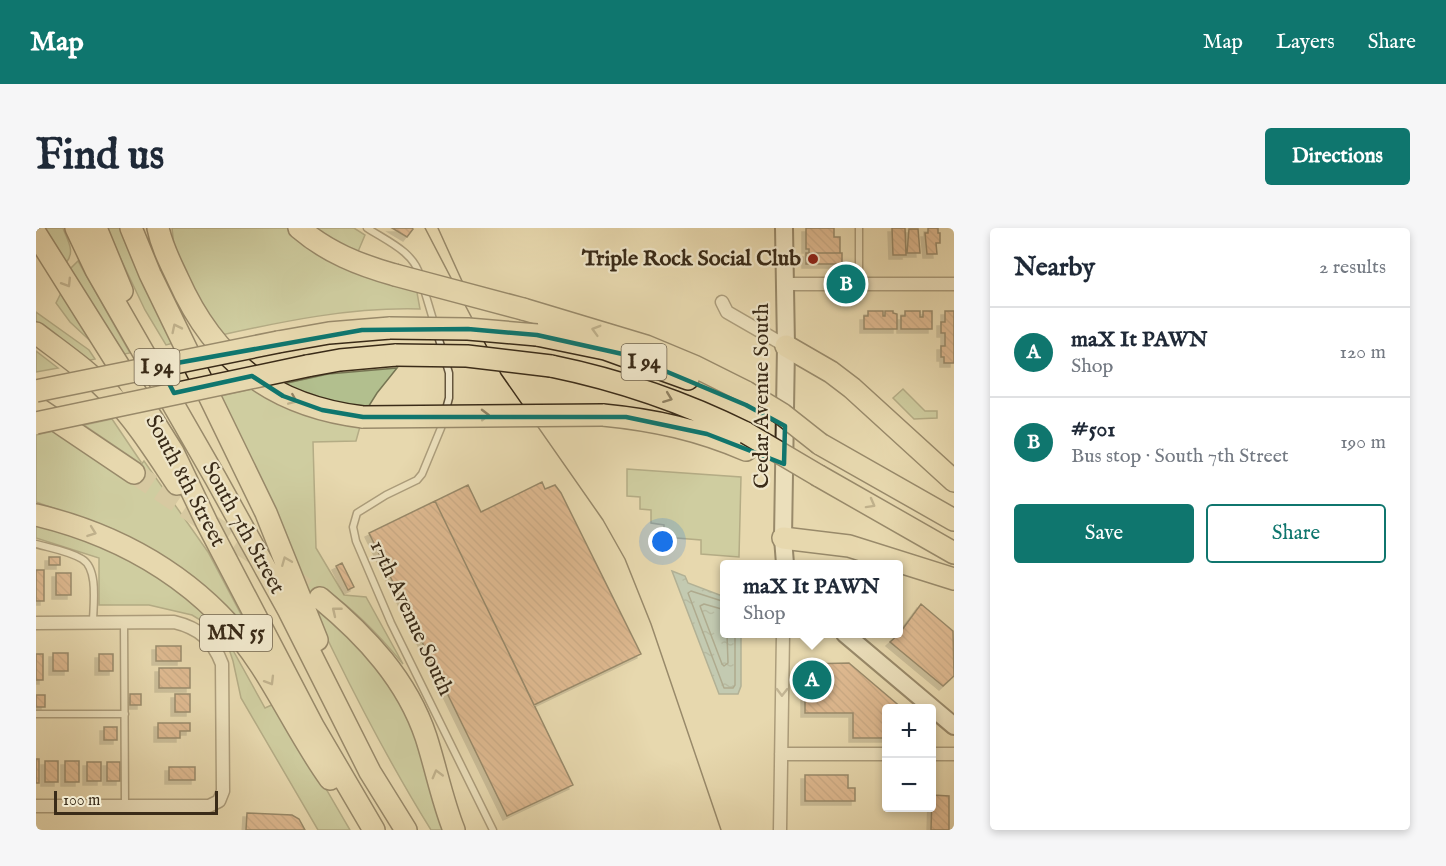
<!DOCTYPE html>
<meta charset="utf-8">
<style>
:root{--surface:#fff;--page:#f6f6f7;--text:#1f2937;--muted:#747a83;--line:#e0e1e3;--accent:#0f766e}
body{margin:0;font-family:"IM FELL English",serif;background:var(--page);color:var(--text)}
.controls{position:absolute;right:18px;bottom:18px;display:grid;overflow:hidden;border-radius:6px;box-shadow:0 3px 9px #0003}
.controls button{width:54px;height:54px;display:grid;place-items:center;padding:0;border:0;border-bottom:2px solid var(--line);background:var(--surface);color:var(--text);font:30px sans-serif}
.scale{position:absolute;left:18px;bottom:15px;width:164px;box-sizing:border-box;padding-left:6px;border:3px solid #3a2b18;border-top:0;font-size:16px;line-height:21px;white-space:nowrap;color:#3a2b18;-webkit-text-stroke:4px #efe6ca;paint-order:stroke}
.you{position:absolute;left:627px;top:314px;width:21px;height:21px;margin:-15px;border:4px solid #fff;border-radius:50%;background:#1a73e8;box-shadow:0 0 0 9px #1a73e833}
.badge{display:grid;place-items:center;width:39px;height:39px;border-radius:50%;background:var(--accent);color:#fff;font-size:20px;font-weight:700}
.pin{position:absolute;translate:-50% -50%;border:3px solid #fff;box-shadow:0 2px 6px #0006}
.popup{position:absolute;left:684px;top:332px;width:183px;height:78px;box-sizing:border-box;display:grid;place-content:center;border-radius:6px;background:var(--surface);filter:drop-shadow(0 2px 4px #0005);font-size:20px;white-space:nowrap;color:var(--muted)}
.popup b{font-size:22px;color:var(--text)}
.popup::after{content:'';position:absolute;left:50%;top:100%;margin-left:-12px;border:12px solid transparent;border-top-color:var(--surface)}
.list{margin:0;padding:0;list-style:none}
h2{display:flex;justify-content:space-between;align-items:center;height:78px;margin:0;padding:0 24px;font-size:26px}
h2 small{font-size:20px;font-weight:400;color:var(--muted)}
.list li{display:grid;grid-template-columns:39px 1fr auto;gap:18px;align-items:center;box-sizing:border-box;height:90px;padding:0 24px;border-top:2px solid var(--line)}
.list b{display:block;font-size:22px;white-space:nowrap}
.list p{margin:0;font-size:20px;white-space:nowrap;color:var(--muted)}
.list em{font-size:20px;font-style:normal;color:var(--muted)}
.actions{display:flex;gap:12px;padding:18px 24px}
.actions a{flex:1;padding:14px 0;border:2px solid var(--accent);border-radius:6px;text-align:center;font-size:21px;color:var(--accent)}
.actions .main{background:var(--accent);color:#fff}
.map{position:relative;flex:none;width:918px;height:602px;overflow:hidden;border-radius:6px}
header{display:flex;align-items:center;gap:36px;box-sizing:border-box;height:84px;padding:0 30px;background:var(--accent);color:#fff}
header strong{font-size:28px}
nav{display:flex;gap:33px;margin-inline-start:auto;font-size:21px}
.intro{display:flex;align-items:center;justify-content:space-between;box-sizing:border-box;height:144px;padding:0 36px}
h1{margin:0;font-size:42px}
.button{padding:15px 27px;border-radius:6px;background:var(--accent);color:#fff;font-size:21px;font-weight:700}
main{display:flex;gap:36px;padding:0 36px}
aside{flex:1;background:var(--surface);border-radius:6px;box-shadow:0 3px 9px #0003}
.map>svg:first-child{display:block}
</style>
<header>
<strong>Map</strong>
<nav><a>Map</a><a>Layers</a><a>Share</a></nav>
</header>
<div class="intro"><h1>Find us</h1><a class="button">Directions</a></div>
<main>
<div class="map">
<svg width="918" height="602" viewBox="0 0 918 602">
<defs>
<pattern id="water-ripples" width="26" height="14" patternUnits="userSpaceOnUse" patternTransform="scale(1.5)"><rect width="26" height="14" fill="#98b8b3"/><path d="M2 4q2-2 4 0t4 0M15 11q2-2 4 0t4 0" fill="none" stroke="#7d9691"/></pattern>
<pattern id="building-back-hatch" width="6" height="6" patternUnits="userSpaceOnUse" patternTransform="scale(1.5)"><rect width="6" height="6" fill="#d2926b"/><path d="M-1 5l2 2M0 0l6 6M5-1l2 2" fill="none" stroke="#ab7757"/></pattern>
<filter id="shadow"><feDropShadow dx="-4" dy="4" stdDeviation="0" flood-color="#0004"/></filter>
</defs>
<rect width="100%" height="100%" fill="#e7d8ae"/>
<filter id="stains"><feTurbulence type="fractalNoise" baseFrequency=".00333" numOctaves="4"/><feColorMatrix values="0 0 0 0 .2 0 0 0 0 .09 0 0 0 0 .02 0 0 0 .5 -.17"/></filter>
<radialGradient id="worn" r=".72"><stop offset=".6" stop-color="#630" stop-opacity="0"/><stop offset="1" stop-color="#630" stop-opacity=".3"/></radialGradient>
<path fill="#b2bf8e" stroke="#767553" stroke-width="1.5" d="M3 0H27C31 12 40 23 30 35Z
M70 0H89L142 114 130 117 109 82Z
M136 0H251L269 15 380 59 384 81C316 79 248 93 181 108L167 90 138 18Z
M272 0H318L329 7 321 26Z
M42 33 94 125 82 127 34 41Z
M25 65 63 121 34 94 20 75Z
M0 84 53 122 59 131 50 133 0 95Z
M0 123 22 140 0 144Z
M361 140 341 165 331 181 310 180 242 157 292 146Z
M221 160 325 195 320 213 277 214 280 320 308 367 330 369 367 436C344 408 320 382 290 362L370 480 414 602H395C310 465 247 315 180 169Z
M867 161 889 183H901V190L878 191 857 170Z
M76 191 105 234 104 235 48 197Z
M22 202 93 252 108 233 172 324 226 426 99 313 74 300 0 274V207Z
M591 241 705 249 703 329 665 326V312L628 309V297L615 295V282L604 281V269L591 268Z
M0 294 102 332 165 381 189 408 229 480 240 475 314 602H282L205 470 197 433 192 418 176 399 156 387 113 377H63V330L0 310Z"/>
<path fill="url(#water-ripples)" stroke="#728075" stroke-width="1.5" d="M636 343 649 348 652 355 689 369V406H705V458L702 466H683Z"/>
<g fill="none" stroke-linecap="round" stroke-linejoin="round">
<path stroke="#697266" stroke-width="1.5" d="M689 374 655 363 652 365 688 460H697L699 457V406
M689 382 668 376 664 378 686 436 688 438 692 435 691 406"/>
</g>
<path fill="url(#building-back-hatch)" stroke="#3a2b18" stroke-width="1.5" filter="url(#shadow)" d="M356 0H376L377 1 371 9Z
M770 0H798V9H804V25H773V21H770Z
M856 0H869L870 27H857Z
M892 0H902V5H904V15H900L901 26H891L889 5H892Z
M873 1H882L884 25H871Z
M770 25H806V36H770Z
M832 83H847V88H849V83H857V85L861 86V101H828V88H832Z
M869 83H884V89H887V83H896V101H865V88H869Z
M909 83H918V135H908V129H905V118H909V105H905V94H909Z
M506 254 509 261 519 257 525 265 605 426 498 477 399 273 432 257 445 284Z
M399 273 537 557 471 588 333 305Z
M13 329H24V337H13Z
M306 335 318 359 312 362 300 338Z
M0 342H8V373H0Z
M20 345H35V367H20Z
M885 376 917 403 918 448 907 458 854 414 863 406Z
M120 418H145V433H120Z
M17 425H32V443H17Z
M0 426H7V452H0Z
M63 426H77V443H63Z
M813 435 867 481H850V510H817V485H769V436Z
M123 440H154V460H123Z
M94 466H105V477H94Z
M139 466H154V484H139Z
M0 467H9V479H0Z
M122 495H154V503H144V510H122Z
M68 499H81V512H68Z
M0 531H3V555H0Z
M9 533H22V554H9Z
M29 533H43V554H29Z
M51 534H65V553H51Z
M71 534H84V553H71Z
M133 539H159V552H133Z
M769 547H812V560H819V573H769Z
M896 567 913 568V602H895Z
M211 585 256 587 263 591 269 602H210Z"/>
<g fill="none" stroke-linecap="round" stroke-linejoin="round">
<path stroke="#c4b590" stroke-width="21" stroke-dasharray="21 10" stroke-linecap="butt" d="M98 245 284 370"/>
<g stroke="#65563e" stroke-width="9">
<path id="service" d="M331 0C351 13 378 24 384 48
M823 0V55
M387 58 413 145V170L405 200 386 246 381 252 350 267 321 285 317 299 320 313 355 395 457 602
M0 316C14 320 33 323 46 331 63 341 57 378 57 395
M88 395 89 578
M0 486H89"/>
</g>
<g stroke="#65563e" stroke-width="15">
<path id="minor" d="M749 56H918
M686 74 691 84 750 118
M0 395 138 394C163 400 177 412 186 436L187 563 183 573 173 578H0
M745 526H850
M896 526H918
M744 602 747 406"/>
</g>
<g stroke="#3a2b18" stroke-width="20">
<path id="secondary" d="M748 0 750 118 747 310 749 336
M809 406 918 498"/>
</g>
<g stroke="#3a2b18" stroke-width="24">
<path id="motorway" d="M40 0 60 42 180 251 253 383 334 544 370 602
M60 0 86 63
M95 0 114 46 230 285 281 412
M122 0C126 19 134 34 142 51 179 134 237 178 327 189
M263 0C291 24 323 37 359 47
M0 6 137 224 171 295 277 498 338 602
M487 81 610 118 658 138 710 164
M0 105C26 125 53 143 75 167 101 194 120 225 141 256
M501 107 569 121 652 151
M242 114 293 105 354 100
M750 118 795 144 816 160 918 253
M271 138 304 132 360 127
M515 138C583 152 648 174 710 205
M0 179 98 245
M567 187C619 192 663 202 710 222
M784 216 918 292
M783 248 918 325
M0 287C92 309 173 358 225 438 249 475 268 515 294 551
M747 310 813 318 918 351
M284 370C330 408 371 452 390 509 400 540 406 572 418 602"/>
</g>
<use href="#service" stroke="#efe6ca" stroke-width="6"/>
<use href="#minor" stroke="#efe6ca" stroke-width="12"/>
<use href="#secondary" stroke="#efe6ca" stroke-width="16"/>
<use href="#motorway" stroke="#e7d8ae" stroke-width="21"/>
<path stroke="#3a2b18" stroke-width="1.5" d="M389 0 465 146 567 292 589 331 615 396 685 602
M402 0 431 64"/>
<g stroke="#3a2b18" stroke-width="24" stroke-linecap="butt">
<path id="motorway-bridge" d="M359 47 487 81
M354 100 432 101 501 107
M360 127 431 128 515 138
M0 163 242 114
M710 164 746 186 784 216
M327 189 567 187
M0 195 271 138
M710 205 783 248"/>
</g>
<use href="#motorway-bridge" stroke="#e7d8ae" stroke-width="21"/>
</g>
<defs><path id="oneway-chevron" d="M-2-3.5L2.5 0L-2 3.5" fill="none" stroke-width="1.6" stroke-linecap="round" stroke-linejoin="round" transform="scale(1.5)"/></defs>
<g stroke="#908263">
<use href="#oneway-chevron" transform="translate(31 55) rotate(58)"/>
<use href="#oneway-chevron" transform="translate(140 100) rotate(-116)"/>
<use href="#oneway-chevron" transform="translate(560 102) rotate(-164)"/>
<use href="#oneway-chevron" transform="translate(632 170) rotate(21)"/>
<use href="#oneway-chevron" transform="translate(257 172) rotate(23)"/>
<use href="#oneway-chevron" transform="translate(449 187) rotate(-1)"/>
<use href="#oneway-chevron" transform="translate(835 276) rotate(29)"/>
<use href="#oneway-chevron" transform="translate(56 304) rotate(20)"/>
<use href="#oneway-chevron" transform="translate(250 333) rotate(-112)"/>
<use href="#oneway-chevron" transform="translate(300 383) rotate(-141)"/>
<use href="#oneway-chevron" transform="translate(234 453) rotate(59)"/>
<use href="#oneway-chevron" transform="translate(401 546) rotate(-105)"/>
</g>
<use stroke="#948871" href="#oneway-chevron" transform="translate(746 464) rotate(91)"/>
<path d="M0 0H918V602H0ZM432 101 501 107 591 127 710 177 749 198 748 236 671 206 590 189H327L286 182 247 168 216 148 138 165 124 138 326 102Z" fill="#e7d8ae" fill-opacity=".55" fill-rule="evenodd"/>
<path fill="none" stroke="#0f766e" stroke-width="4.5" stroke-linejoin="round" d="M432 101 501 107 591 127 710 177 749 198 748 236 671 206 590 189H327L286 182 247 168 216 148 138 165 124 138 326 102Z"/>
<circle fill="#8f2418" stroke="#efe6ca" stroke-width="2" cx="777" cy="31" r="6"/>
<g text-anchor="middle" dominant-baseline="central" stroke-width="4.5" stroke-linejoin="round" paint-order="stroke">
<g fill="#efe6ca" stroke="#70634d" stroke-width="1.5">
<rect x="585.5" y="116" width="45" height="36" rx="4.5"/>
<rect x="98.5" y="121" width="45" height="36" rx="4.5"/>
<rect x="164" y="387" width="72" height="36" rx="4.5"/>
</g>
<g font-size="21" font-weight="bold" fill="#3a2b18">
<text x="608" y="134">I 94</text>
<text x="121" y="139">I 94</text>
<text x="200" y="405">MN 55</text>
</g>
<g font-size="22" font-weight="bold" fill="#3a2b18" stroke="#efe6ca" text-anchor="end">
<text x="765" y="31">Triple Rock Social Club</text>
</g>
<g font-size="22" fill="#3a2b18" stroke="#efe6ca">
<text transform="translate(726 168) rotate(-90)">Cedar Avenue South</text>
<text transform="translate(149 253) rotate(62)">South 8th Street</text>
<text transform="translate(207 300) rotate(61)">South 7th Street</text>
<text transform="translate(375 390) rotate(65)">17th Avenue South</text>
</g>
</g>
<rect width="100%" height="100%" filter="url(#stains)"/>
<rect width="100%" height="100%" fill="url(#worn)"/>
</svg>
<div class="controls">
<button>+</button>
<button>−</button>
</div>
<div class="scale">100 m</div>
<div class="you"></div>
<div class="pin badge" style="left:776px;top:452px">A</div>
<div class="popup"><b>maX It PAWN</b>Shop</div>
<div class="pin badge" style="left:810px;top:56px">B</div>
</div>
<aside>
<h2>Nearby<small>2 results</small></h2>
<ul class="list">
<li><span class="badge">A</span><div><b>maX It PAWN</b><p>Shop</p></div><em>120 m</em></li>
<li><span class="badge">B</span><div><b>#501</b><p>Bus stop · South 7th Street</p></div><em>190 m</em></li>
</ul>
<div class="actions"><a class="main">Save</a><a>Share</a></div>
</aside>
</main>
